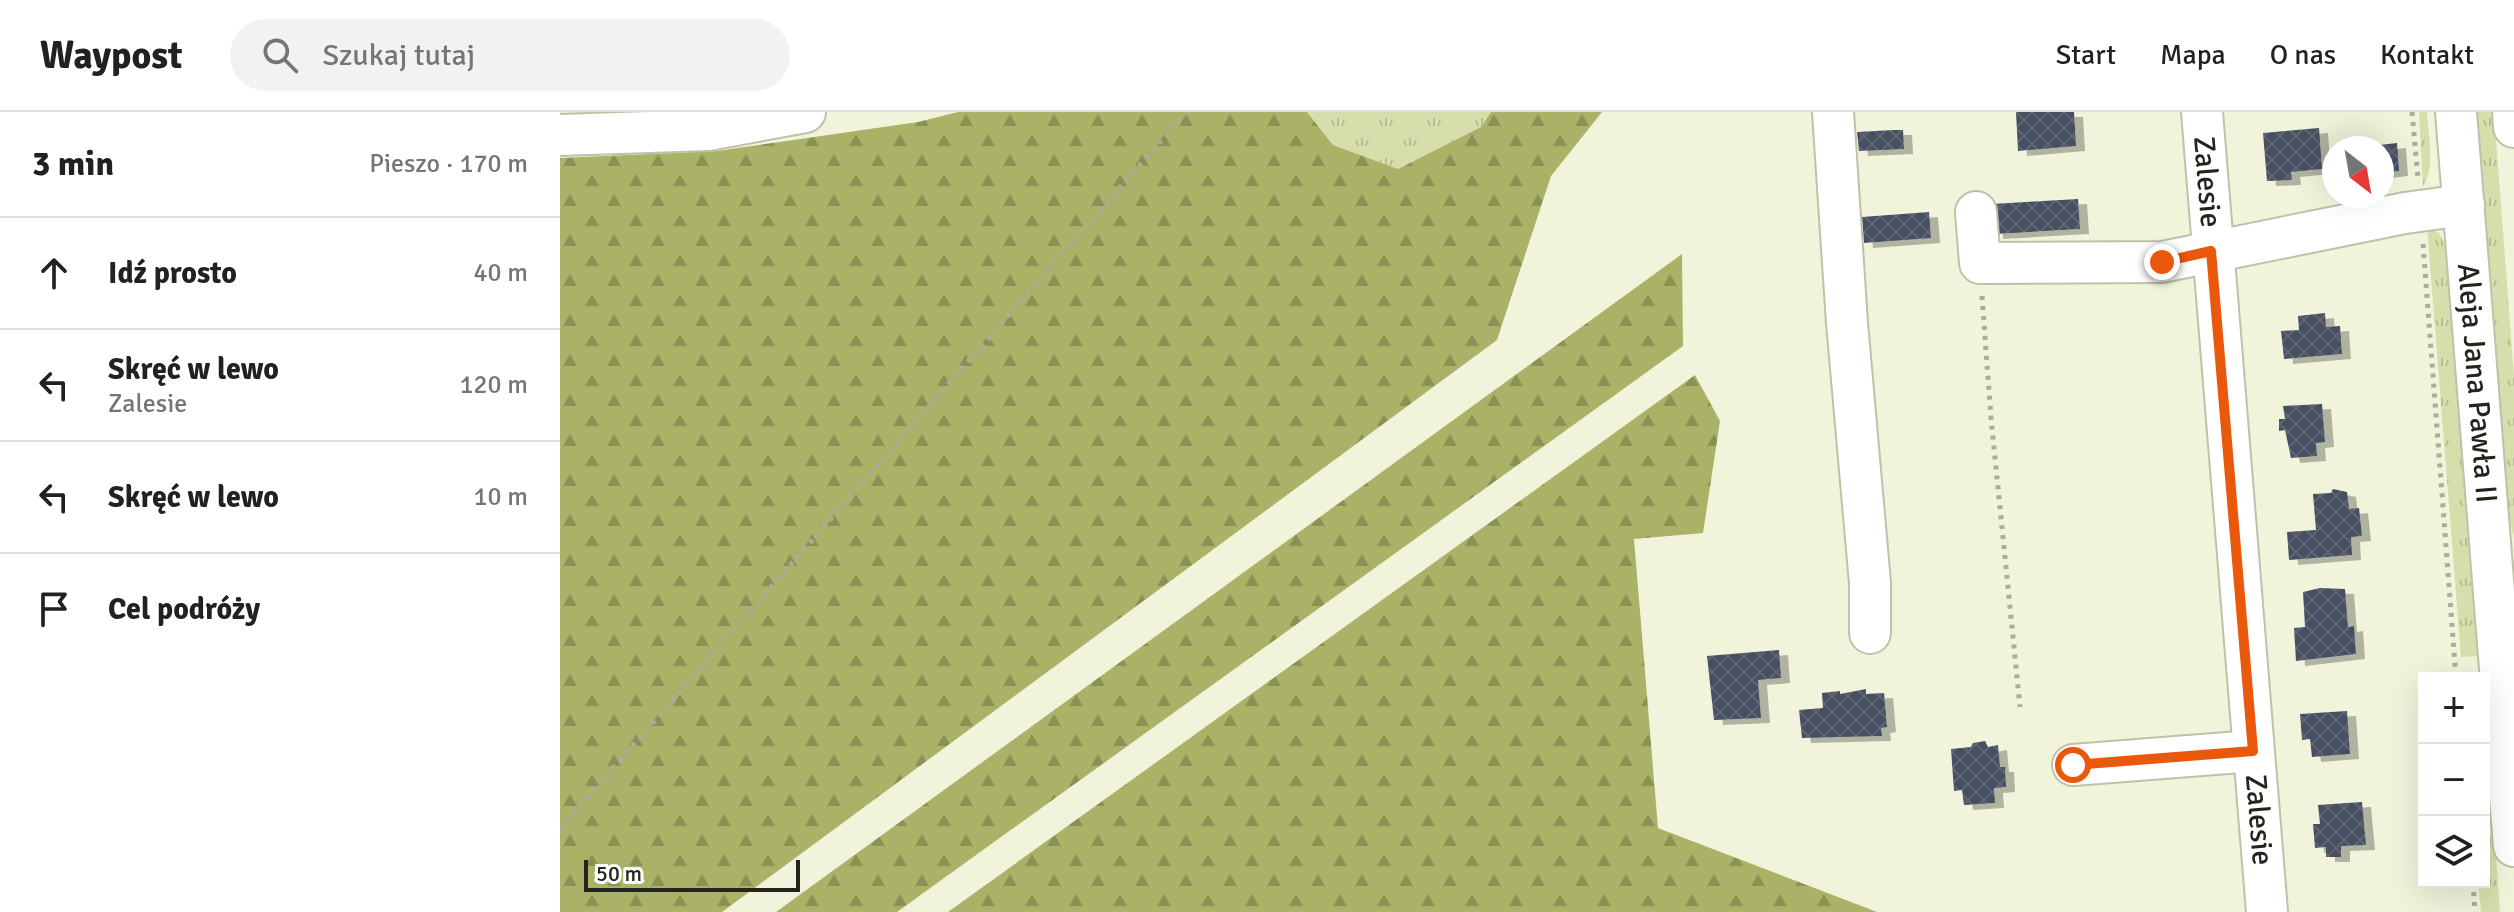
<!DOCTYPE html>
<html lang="pl">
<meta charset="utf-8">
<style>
:root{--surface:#fff;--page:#f2f2f2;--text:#202124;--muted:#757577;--line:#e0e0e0}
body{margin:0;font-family:Signika,sans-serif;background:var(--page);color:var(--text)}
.controls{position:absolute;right:24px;bottom:24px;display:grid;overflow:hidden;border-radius:0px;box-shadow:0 8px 32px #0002}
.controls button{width:72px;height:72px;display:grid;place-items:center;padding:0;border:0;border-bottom:2px solid var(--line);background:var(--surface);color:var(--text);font:40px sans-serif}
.compass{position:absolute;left:1762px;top:24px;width:72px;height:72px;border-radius:50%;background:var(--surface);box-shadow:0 8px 32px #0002;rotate:149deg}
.scale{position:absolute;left:24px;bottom:20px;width:216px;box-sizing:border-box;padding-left:8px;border:4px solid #23241b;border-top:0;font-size:22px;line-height:28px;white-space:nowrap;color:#23241b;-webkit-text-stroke:6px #fff;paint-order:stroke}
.stop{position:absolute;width:24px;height:24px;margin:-18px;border:6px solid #ea580c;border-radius:50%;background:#fff}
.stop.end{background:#ea580c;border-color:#fff;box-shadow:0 2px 8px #0008}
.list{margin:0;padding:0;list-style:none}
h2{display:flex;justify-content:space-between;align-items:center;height:104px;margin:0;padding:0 32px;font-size:34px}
h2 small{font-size:26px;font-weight:400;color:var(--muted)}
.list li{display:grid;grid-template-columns:52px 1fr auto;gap:24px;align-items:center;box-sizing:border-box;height:112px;padding:0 32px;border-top:2px solid var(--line)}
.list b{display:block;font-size:30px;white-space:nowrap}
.list p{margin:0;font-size:26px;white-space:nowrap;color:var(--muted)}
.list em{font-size:26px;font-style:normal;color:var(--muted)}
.icon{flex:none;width:44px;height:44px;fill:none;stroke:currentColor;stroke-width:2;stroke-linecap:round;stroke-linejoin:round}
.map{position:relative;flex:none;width:1954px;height:800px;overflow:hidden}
header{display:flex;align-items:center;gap:48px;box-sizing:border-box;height:112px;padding:0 40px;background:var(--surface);border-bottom:2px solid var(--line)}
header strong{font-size:38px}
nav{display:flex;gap:44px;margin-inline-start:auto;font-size:28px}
.search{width:560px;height:72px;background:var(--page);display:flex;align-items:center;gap:20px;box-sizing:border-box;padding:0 28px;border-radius:44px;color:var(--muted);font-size:30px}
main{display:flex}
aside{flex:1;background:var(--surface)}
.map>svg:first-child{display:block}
</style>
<header>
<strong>Waypost</strong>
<div class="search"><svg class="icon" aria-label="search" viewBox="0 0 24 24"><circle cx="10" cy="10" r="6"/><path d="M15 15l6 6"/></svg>Szukaj tutaj</div>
<nav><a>Start</a><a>Mapa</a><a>O nas</a><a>Kontakt</a></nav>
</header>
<main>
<aside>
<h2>3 min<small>Pieszo · 170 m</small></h2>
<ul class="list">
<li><svg class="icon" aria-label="ahead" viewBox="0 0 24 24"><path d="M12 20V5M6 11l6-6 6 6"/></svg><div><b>Idź prosto</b></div><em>40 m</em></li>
<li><svg class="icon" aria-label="left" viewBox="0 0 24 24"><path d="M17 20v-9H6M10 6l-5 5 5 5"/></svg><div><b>Skręć w lewo</b><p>Zalesie</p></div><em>120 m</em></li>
<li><svg class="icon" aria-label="left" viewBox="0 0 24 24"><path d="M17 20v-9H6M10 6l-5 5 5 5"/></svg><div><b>Skręć w lewo</b></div><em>10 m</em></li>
<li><svg class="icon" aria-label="arrive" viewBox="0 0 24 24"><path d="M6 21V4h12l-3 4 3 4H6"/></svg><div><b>Cel podróży</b></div></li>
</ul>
</aside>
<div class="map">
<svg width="1954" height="800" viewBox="0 0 1954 800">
<defs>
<pattern id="grass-tufts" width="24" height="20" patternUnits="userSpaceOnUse" patternTransform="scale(2)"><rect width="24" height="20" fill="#d7deac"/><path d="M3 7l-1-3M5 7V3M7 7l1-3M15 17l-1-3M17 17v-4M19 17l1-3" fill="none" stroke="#b8be93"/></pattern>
<pattern id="forest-firs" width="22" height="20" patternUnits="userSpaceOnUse" patternTransform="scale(2)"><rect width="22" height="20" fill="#aab267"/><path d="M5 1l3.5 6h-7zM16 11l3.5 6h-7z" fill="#8a9154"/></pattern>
<pattern id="building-cross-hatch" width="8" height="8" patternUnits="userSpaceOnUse" patternTransform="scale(2)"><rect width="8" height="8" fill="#464f62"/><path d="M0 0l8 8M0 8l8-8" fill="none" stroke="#5e6574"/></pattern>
<filter id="shadow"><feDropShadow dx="9" dy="5" stdDeviation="0" flood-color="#0004"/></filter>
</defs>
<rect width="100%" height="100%" fill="#f1f4db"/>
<path fill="url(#grass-tufts)" d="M747 0H931L921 15 838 57 773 33Z
M1859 0H1867C1868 23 1876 54 1863 75Z
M1912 0H1934L1954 264V426L1942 381Z
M1867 115 1879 121 1889 140 1920 544 1901 545Z
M1933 702 1940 800H1921L1918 770H1924V703Z"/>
<path fill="url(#forest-firs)" d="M398 0H747L773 33 838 57 921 15 931 0H1042L991 64 937 228 162 800H0V46L157 39 358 10Z
M1122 142 1123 234 337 800H216Z
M1135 263 1160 309 1143 421 1074 427 1098 716 1317 800H388Z"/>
<path fill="url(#building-cross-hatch)" filter="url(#shadow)" d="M1456 0H1514L1516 34 1458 39Z
M1759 16 1762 57 1731 60 1732 68 1707 69 1703 21Z
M1334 18H1343L1344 37 1299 39 1297 20Z
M1837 31 1839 59 1822 61V36H1810V34Z
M1518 87 1520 117 1434 122 1432 92Z
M1369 100 1371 126 1304 131 1302 105Z
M1765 201 1766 215 1780 214 1782 242 1724 247 1721 219 1739 218 1738 204Z
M1762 292 1765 330 1756 331 1757 344 1731 346 1725 318 1719 319V307H1725L1723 294Z
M1773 377 1787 380 1789 397 1799 396 1802 424 1791 425 1792 443 1729 448 1727 420 1756 418 1753 382 1771 381Z
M1760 476 1785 477 1788 515 1794 514 1796 542 1736 549 1734 516 1745 515 1743 480Z
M1219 538 1221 566 1198 568 1201 606 1154 608 1147 544Z
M1306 577V582L1324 581 1327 615 1321 616 1322 624 1242 626 1239 598 1263 596 1262 581 1280 579V582Z
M1787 599 1790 642 1752 645 1750 627 1742 628 1740 602Z
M1425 629 1428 635 1438 633 1440 655H1445L1446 675 1434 676 1435 691 1404 693 1402 678 1394 679 1391 637 1411 635 1413 631Z
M1802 690 1806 733 1781 734V745H1766V735L1755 736 1753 712H1760L1758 693Z"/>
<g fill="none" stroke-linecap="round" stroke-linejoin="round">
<g stroke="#bec2aa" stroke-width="44">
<g id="minor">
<path d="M1273 0 1287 211 1310 471V521"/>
<path id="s1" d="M1642 0 1707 800"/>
<path id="s2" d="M1896 0 1954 734"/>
<path d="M1953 0 1954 15"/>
<path d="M0 23 148 18 245 0"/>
<path d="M1416 100 1420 151 1602 150 1845 101 1904 93"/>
<path d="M1513 653 1693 639"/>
</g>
</g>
<path stroke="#aaad99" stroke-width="5" stroke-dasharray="4 6" stroke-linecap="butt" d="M1852 0 1858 66
M1863 132 1896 566
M1422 184 1431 306 1460 595
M0 717 626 0
M1913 770 1915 800"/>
<use href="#minor" stroke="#fff" stroke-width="40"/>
</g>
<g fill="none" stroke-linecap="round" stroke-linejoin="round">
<path stroke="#ea580c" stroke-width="10" d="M1513 653 1693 639 1651 139 1602 150"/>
</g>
<g text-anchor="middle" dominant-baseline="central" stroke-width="8" stroke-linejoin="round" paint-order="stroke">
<g font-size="30" fill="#23241b" stroke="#fff">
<text stroke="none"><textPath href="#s1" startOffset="70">Zalesie</textPath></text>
<text stroke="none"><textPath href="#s2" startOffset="272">Aleja Jana Pawła II</textPath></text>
<text stroke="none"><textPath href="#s1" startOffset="710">Zalesie</textPath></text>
</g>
</g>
</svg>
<div class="controls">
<button>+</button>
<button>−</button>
<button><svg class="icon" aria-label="layers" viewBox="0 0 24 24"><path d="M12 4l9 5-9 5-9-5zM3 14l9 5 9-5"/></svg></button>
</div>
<svg class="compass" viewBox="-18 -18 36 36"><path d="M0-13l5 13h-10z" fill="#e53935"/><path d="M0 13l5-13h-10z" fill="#757577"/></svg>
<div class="scale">50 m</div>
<div class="stop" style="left:1513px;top:653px"></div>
<div class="stop end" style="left:1602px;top:150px"></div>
</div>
</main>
